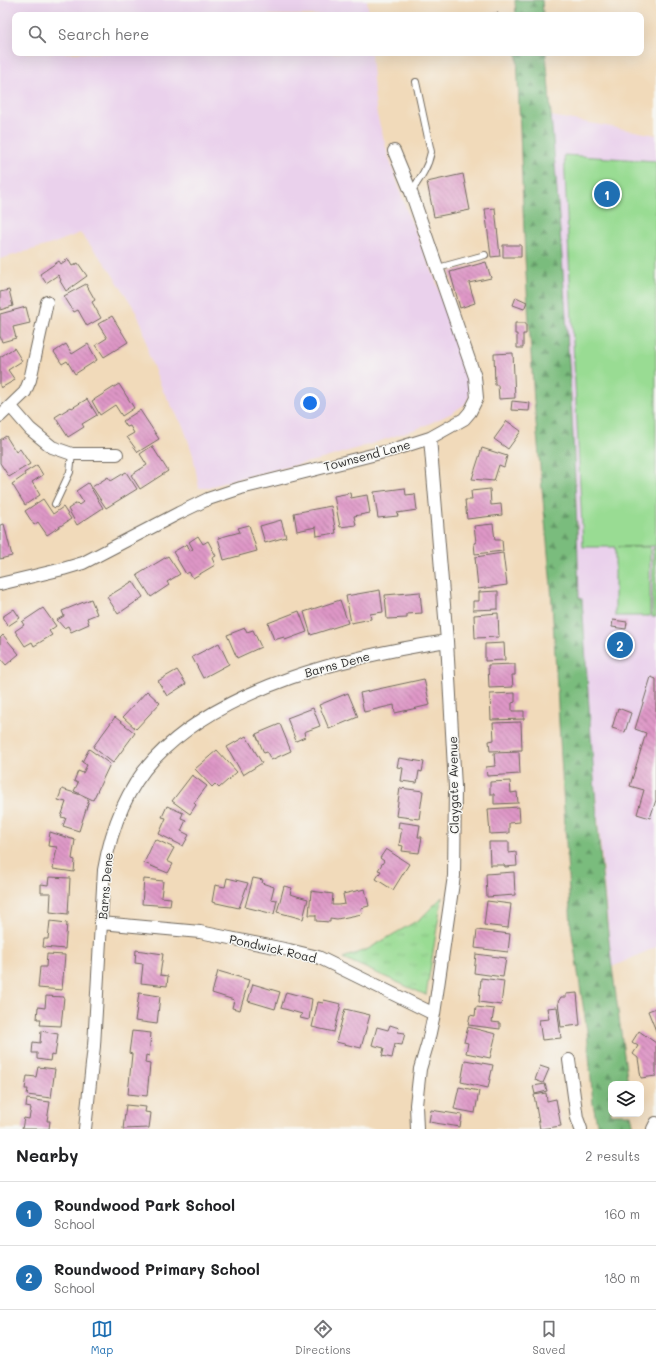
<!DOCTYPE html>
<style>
:root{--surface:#fff;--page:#f6f6f6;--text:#202124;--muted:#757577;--line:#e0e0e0;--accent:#1f6fb2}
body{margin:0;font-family:Mali,sans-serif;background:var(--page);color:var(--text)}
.controls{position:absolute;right:12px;bottom:12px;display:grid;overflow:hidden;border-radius:8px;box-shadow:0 4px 16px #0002}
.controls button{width:36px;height:36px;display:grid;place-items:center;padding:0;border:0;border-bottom:1px solid var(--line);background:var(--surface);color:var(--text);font:20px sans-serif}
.you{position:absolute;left:310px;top:403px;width:14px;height:14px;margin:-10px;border:3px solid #fff;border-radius:50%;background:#1a73e8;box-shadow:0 0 0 6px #1a73e833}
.badge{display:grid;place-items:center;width:26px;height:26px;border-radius:50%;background:var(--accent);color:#fff;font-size:13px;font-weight:700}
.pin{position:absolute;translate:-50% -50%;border:2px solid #fff;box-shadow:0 1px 4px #0006}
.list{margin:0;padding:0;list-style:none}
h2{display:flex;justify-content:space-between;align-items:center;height:52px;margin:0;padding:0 16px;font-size:17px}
h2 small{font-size:13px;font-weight:400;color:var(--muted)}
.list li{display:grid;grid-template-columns:26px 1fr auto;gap:12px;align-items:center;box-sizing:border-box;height:64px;padding:0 16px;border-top:1px solid var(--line)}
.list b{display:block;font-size:15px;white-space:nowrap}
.list p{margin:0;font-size:13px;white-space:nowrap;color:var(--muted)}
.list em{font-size:13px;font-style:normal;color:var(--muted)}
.icon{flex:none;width:22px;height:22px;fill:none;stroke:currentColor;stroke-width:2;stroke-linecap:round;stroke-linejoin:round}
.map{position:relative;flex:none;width:656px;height:1129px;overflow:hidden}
.search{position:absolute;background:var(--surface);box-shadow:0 4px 16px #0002;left:12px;right:12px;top:12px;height:44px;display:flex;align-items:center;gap:10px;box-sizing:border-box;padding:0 14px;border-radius:8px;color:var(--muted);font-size:15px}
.sheet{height:180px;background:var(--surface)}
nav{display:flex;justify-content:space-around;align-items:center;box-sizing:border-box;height:56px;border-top:1px solid var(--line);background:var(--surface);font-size:11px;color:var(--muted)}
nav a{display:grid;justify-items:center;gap:2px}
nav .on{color:var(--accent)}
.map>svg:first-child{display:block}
</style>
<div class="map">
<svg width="656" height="1129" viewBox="0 0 656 1129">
<defs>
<pattern id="grass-tufts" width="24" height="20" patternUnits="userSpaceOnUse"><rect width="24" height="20" fill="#99dc93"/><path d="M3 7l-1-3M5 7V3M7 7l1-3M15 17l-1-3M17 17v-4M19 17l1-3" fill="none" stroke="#84bd7f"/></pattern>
<pattern id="forest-firs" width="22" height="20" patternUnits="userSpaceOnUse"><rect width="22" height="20" fill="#7abc7d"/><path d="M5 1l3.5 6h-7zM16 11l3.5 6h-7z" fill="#649967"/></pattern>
<pattern id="building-back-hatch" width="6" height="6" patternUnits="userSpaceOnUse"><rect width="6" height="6" fill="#de96c6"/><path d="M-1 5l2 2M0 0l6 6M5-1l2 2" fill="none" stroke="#b47ba1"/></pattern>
</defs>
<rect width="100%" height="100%" fill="#f6f6f2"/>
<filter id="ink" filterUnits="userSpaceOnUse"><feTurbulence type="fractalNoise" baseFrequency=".025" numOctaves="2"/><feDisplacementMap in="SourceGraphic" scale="8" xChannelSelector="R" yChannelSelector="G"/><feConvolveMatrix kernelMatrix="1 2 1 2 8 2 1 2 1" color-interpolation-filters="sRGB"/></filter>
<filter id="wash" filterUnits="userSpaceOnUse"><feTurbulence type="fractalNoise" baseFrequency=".012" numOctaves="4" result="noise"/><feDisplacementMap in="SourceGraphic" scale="16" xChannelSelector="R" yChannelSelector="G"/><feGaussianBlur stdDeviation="0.9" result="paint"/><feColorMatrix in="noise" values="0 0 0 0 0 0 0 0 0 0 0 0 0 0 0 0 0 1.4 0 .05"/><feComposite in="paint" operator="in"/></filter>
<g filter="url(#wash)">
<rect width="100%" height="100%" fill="#f1daba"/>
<path fill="#ead1ec" d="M0 0H367L369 15H15V53H371L374 93 377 115 388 155 408 214 435 278 471 387 469 397 465 404 452 413 422 427 371 444 322 459 234 479 207 488H199L193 455 188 440 183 426 163 391 151 361 148 353 146 340 142 325 134 308 105 263 80 233 52 244 0 259Z
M551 116 656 135V947L612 967 592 752 582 599 579 598 577 514 571 389Z"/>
<path fill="url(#grass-tufts)" stroke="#62845f" d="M442 897 426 995 343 958 368 949 420 919Z"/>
<path fill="url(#forest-firs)" stroke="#527454" d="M515 0H542L543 15H516Z
M517 53H546C561 235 575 416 579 598L582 599C590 722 597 845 612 967 617 1006 623 1045 628 1084H611V1114H631L634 1129H598L593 1104 587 1031 571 927 551 586 534 401 525 258Z"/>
<path fill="#99dc93" stroke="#62845f" d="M564 155 656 161V546L618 547H650V616H615V547H583Z
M653 548H656V617H652Z"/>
<g id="blocks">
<path fill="url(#building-back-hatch)" d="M498 13V15H488V14Z
M463 174 470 210 434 217 427 182Z
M495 208 500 256 491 257 485 209Z
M503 245H521V257H503Z
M68 259 72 266 78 263 87 276 66 291 60 281 61 280 58 275 46 283 40 274 59 261 61 264Z
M486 262 491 278 469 283 475 303 460 308 450 272Z
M86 284 95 300 92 302 101 318 87 326 78 310 74 312 64 296Z
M9 290 13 306 0 310V292Z
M516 297 527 302 524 309 513 305Z
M26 307 30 323 13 327 16 338 2 342 0 336V314Z
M112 316 128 342 104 357 96 345 107 338 98 324Z
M515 323H526V334H523V348H517V334H515Z
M66 344 72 354 88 344 97 360 75 374 67 361 62 364 54 352Z
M14 348 22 361 8 370 15 380 1 388 0 386V357Z
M513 353 515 398 499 399 498 385H495L494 354Z
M119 384 134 408 122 416 115 405 100 415 92 401Z
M87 399 97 415 82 424 84 427 68 437 55 417 71 407 72 408Z
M512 401 530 403 529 411 511 410Z
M140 410 159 439 138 452 127 437 134 433 130 426 127 427 123 421Z
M507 421 521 431 508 449 494 439Z
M6 436 16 452 20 449 30 464 9 477 0 463V440Z
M152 446 168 471 140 489 131 475 147 465 140 454Z
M482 448 507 456 504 467 499 465 494 481 472 479Z
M37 465 43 475 32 482 40 495 25 505 12 484 25 475 24 473Z
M126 472 137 489 106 508 92 487 108 477 111 481Z
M88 483 103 508 77 525 68 509 77 503 79 505 83 502 76 491Z
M405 488 406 495 415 494 417 510 397 513 398 516 378 518 374 492Z
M490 489 491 505 501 504 502 515 467 519 465 500H472L471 491Z
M350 493 351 498 367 495 370 513 354 516 356 525 340 527 334 496Z
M43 499 53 514 63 507 71 519 47 535 38 522 34 525 25 511Z
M331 506 336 533 317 536 316 527 297 531 294 513Z
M281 520 286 537 265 543 260 526Z
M4 524 12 556 0 559V525Z
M493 524 495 540H502L503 551 475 554 474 543 476 542 474 526Z
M249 525 257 551 224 560 218 538 240 532 238 528Z
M198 536 203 544 208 541 216 556 212 558 215 565 193 578 189 572 186 574 173 552 187 544 190 551 193 549 189 542Z
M503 553 507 585 478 589 475 557Z
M168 556 180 574 167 582 169 585 151 597 137 575Z
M133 581 143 597 118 614 107 597Z
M380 590 383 612 370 614 371 619 351 623 346 596Z
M498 591V609L473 610V601H479V592Z
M420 592 422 613 407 614V618L387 619 385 595Z
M91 599 97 614 87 618 89 624 71 632 68 626 64 628 57 620 64 616 62 611Z
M340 600 348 623 311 635 304 612Z
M43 608 56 626 49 631 52 635 34 646 32 642 25 646 15 631 24 625 22 622Z
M14 609 20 618 8 626 2 617Z
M299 611 307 632 285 640 284 637 274 640 268 623Z
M498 613 499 637 475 638 474 615Z
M613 620 627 622 626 629 612 627Z
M245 628 247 632 253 630 261 647 237 658 227 635Z
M3 635 19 654 6 665 0 658V638Z
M219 643 229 664 203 678 192 657Z
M504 643 505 660 485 661V644Z
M515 664V675H512L513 687 489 688 488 665Z
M177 670 186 684 167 696 158 681Z
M651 677 656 679V800L650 818 637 814 644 790 630 786 646 733 635 729Z
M424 679 430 705 395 713 394 705 364 712 360 693Z
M147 691 160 703 136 729 123 717Z
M348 693 358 717 329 729 319 705Z
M515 693V702L512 703V711H524V719L491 720 490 694Z
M313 708 320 726 304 732 305 737 296 741 287 718Z
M618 708 631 713 625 732 612 728Z
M115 717 135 733 113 763 93 747Z
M521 722 522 750 490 751 489 741 494 740 493 723Z
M280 724 291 751 271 760 267 752 264 753 256 734Z
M246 736 262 763 243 775 227 747Z
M89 749 110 764 93 800 74 791 78 783 74 781 78 771 83 773 87 765 82 762Z
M217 750 237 772 219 788 215 784 212 787 195 769Z
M519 752 520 774 487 776 486 767 495 766 494 753Z
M399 758 424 762 422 772 419 771 417 783 401 781 403 768 397 767Z
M192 775 207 786 194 803 196 805 190 814 172 801Z
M510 781 511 793 517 792 518 803 494 804V794H490V782Z
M400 788 423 791 419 819 396 816Z
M62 789 81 795 89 800 79 831 63 826 66 818 61 817 66 802 58 800Z
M167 806 183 813 181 818 186 820 181 831 189 835 183 846 159 834 166 818 162 817Z
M519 807 520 822 509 823V833L490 834 488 809Z
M399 822 420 825 418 837H422L419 853 402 851 403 846 399 845 402 828H398Z
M50 832 75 840 72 859 75 860 74 872 53 869 57 847 48 846Z
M155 839 174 848 167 861 173 864 168 873 144 863Z
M489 842H509V853L516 852 517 866 505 867 504 865H490Z
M386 849 409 864 393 890 376 879 381 871 378 870 384 861 380 858Z
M514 872 515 895 487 897 486 874Z
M49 877 70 878 68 914 50 912 51 893H41V884L48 885Z
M227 878 248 883 239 908 212 902 215 885 225 887Z
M253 878 263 880 262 883 274 887 271 899 277 900 274 914 245 907Z
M144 879 163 881 161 897 171 898 170 906 142 904Z
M284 886 292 888 290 894 308 899 303 919 277 912Z
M365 889 369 906 361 908 362 914 337 919 330 918V922L316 921V915H309L311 891 333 894 332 905H338L345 904 343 894Z
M487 901 511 904 508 928 484 925Z
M50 921 67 923 65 949 43 947 44 939H48Z
M477 930 510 934 508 952 475 948Z
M136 950 163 954 160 975 168 976 167 986 141 983 143 964 135 963Z
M47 954 65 955 62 990 38 988 40 967H46Z
M476 954 506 958 503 977 474 973Z
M218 971 249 980 240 1010 232 1008 234 1000 212 993Z
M481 978 504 981 501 1005 479 1002Z
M253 984 280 992 275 1009 248 1001Z
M286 992 312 999 309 1020 300 1018 302 1014 281 1008Z
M139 993 160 996 157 1024 135 1021Z
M577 993 580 1025 561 1027 558 1002 561 997H566V994Z
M46 996 64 997 61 1026 40 1025 41 1019H37L38 1007 45 1008Z
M324 1000 341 1004 334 1032 312 1027 318 1002 323 1003Z
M476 1007 494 1009 492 1022 500 1023V1029L468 1025 470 1015 475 1016Z
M557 1007 561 1038 542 1040 539 1020 549 1019 547 1008Z
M656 1008V1031L648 1011Z
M345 1009 370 1015 361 1048 336 1042Z
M390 1025 399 1028 398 1032 405 1033 402 1045 395 1044 392 1058 382 1056 384 1048 372 1045 377 1027 388 1030Z
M468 1027 496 1034 490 1058 466 1053 468 1043 464 1042Z
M41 1031 58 1034 55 1056 51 1055 50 1061 37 1059V1053H32L33 1042 40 1043Z
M132 1031 151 1033 149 1056 146 1055 145 1063 150 1064 147 1096 128 1094 132 1054 129 1053Z
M639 1031 656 1043V1076L641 1078 638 1058 633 1054 638 1046 632 1042Z
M465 1060 493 1065 488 1088 461 1082Z
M540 1066 549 1069 543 1083 535 1080Z
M38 1067 55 1069 51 1098 27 1095 28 1089H25L27 1076 36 1077Z
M545 1084 547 1091 535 1094 533 1086Z
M459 1087 479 1091 475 1113 454 1109Z
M546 1093 547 1101 556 1099 561 1126 540 1129 534 1095Z
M27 1099 50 1102 47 1121H50L49 1129H22L24 1118 29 1119 31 1108 26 1107Z
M126 1105 146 1107 145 1112 151 1113 149 1128 123 1129Z
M431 1110 462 1115 460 1127 429 1122Z"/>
</g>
</g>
<g filter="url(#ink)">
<use href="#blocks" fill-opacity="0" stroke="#70685d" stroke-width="1"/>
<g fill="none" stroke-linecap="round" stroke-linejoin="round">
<g stroke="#70685d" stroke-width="8">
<path id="lane" d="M411 192C419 180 428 168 431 152L416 82
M438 268 485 255
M55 504 70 472 72 454"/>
</g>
<g stroke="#70685d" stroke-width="14">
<path id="street" d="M11 407 30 429 52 447 72 454H117
M0 416 25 392 30 380 47 302
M0 584 63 569 83 563 179 513 208 499 241 488 392 450 430 438 464 419 470 412 477 398 475 377 411 192 394 151
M101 923 200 932 289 950 318 957 434 1014
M569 1060 577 1118 581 1129
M85 1129 94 1046 104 870C111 830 126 789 154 759 224 685 350 656 447 641
M417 1129 416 1105 420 1069 428 1042 434 1014 454 876 455 787 447 641 430 438
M653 1129 656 1123"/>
</g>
<use href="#lane" stroke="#fff" stroke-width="6"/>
<use href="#street" stroke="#fff" stroke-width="12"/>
</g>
</g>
<g text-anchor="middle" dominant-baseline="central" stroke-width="3" stroke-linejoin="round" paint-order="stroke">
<g font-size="12" fill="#2b2b2b" stroke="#f6f6f2">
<text transform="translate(367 455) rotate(-15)">Townsend Lane</text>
<text transform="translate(337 664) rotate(-15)">Barns Dene</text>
<text transform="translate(453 785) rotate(-91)">Claygate Avenue</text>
<text transform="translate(105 886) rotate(-85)">Barns Dene</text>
<text transform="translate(273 948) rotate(13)">Pondwick Road</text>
</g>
</g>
</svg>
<div class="controls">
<button><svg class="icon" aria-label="layers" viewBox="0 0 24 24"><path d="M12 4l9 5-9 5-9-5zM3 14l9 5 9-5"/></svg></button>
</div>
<div class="you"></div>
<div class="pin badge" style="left:607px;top:194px">1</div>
<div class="pin badge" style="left:620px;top:645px">2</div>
<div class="search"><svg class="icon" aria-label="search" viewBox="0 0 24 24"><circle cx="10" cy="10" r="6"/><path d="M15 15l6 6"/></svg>Search here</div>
</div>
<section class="sheet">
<h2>Nearby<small>2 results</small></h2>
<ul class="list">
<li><span class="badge">1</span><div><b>Roundwood Park School</b><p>School</p></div><em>160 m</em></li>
<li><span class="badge">2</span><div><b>Roundwood Primary School</b><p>School</p></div><em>180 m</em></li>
</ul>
</section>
<nav>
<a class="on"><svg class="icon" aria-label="map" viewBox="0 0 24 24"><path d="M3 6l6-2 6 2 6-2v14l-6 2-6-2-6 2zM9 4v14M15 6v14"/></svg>Map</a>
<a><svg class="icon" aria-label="directions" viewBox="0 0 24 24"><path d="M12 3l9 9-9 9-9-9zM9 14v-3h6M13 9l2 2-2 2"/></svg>Directions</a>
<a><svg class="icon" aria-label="saved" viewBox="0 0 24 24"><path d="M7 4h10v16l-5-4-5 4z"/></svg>Saved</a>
</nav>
